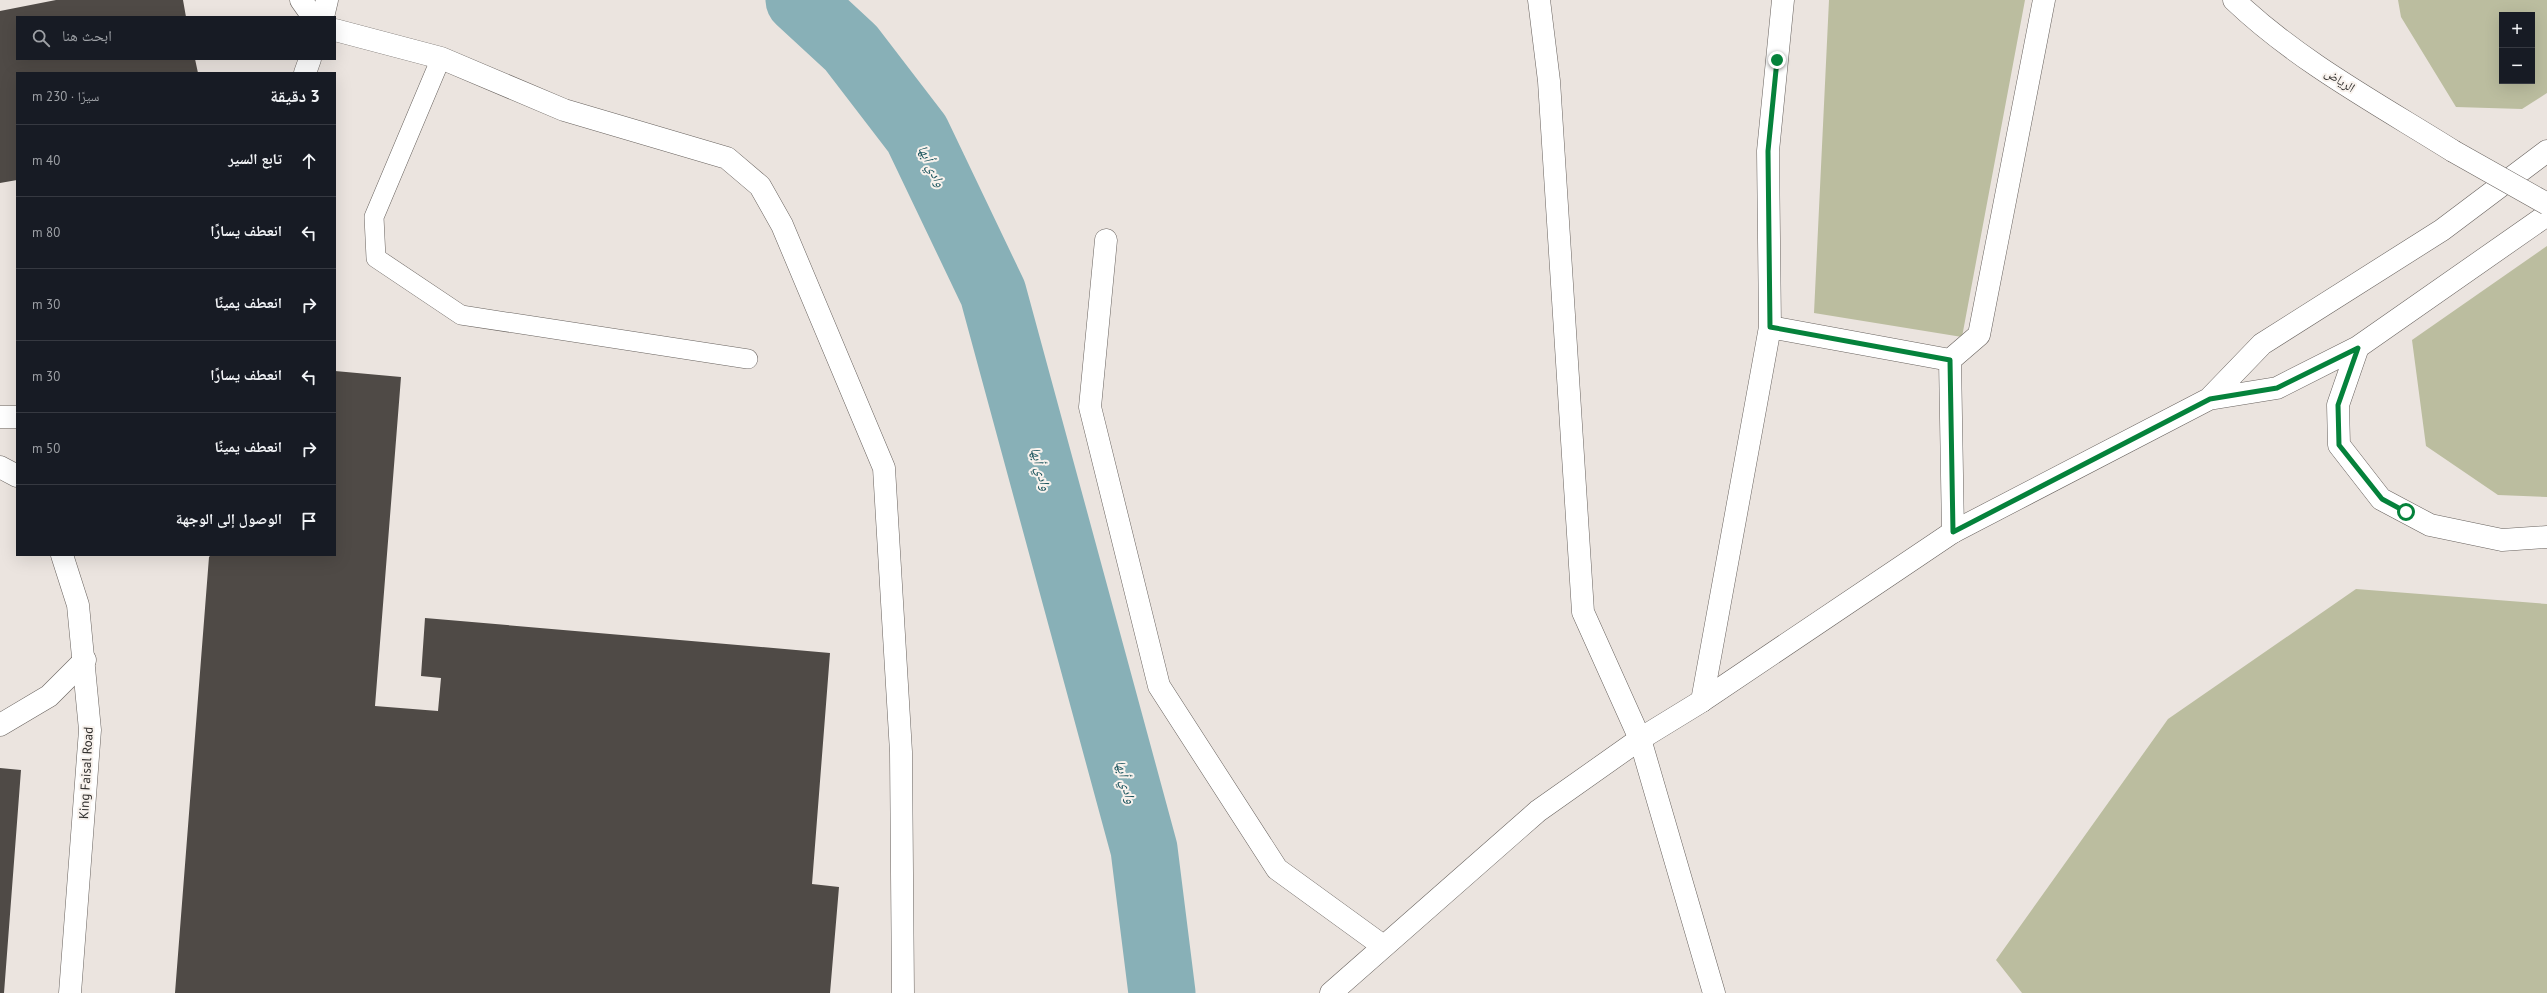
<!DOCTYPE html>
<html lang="ar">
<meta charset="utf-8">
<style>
:root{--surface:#171b24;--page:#242831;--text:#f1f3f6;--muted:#9ea1a6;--line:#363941}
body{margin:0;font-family:"PT Sans","Noto Naskh Arabic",sans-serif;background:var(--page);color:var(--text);direction:rtl}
.controls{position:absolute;right:12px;top:12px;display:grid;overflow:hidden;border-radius:0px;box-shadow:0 4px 16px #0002}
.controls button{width:36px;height:36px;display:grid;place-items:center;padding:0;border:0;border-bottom:1px solid var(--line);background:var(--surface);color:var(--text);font:20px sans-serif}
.stop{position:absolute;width:12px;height:12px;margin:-9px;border:3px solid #05823b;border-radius:50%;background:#fff}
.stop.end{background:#05823b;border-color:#fff;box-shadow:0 1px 4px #0008}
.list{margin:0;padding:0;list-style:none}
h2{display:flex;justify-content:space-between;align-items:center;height:52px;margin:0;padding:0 16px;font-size:17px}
h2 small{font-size:13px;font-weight:400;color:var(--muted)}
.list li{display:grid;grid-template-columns:26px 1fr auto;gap:12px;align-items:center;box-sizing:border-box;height:72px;padding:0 16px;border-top:1px solid var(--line)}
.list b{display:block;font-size:15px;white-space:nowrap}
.list em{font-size:13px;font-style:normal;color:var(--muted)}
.icon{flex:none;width:22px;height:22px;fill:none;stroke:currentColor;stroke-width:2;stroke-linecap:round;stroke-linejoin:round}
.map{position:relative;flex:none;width:2547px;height:993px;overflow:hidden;direction:ltr}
.search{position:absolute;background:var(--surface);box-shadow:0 4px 16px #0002;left:16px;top:16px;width:320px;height:44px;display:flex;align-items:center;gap:10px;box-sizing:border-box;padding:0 14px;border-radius:0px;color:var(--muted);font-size:15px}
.panel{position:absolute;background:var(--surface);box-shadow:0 4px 16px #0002;left:16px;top:72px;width:320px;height:484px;border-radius:0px;direction:rtl}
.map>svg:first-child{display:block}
</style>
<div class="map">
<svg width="2547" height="993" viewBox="0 0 2547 993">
<rect width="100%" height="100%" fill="#ebe4df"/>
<path fill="#bbbd9f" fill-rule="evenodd" d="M1829 0H2025L1962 337 1814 313Z
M2398 0H2547V93L2522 109 2456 107 2401 17ZM2502 15H2532V81H2502Z
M2547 246V497L2498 495 2426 446 2412 340Z
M2356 589 2547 604V993H2022L1996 960 2168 719Z"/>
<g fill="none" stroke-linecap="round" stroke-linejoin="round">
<path stroke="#88b0b7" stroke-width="67" d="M799 0 851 48 917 134 993 293 1144 849 1162 993"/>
</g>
<path fill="#4f4a46" d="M56 0H183L186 17H17V59H195L198 73H17V180L0 183V11Z
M335 371 401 377 375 706 438 711 441 678 421 676 425 618 830 653 812 884 839 887 830 993H175L209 557 211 555H335Z
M0 768 21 770 4 993H0Z"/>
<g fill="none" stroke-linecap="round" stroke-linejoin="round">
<g stroke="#68625e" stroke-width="20">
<path id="lane" d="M441 58 374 217 376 258 461 315 748 359"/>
</g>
<g stroke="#68625e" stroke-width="23">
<path id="street" d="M301 0 313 17
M1539 0 1549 81 1583 612 1640 739 1714 993
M335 30 441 58 564 110 727 158 760 186 782 225 884 468 901 752 903 993
M1106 240 1090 407 1159 686 1277 869 1383 946
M1770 327 1950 360
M1953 532 1950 360 1979 335 2044 0
M1702 701 1770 327 1768 151 1783 0
M0 725 49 696 85 660"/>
</g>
<g stroke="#68625e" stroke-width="23">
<path id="secondary" d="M2234 0C2298 61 2378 104 2453 151
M323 17 327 0
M305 73 310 59
M2358 347 2338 405 2339 445 2381 499 2430 525 2502 540 2547 537
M2209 399 2262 344 2442 230 2547 151
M0 417H17
M1331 993 1538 811 1640 739 1702 701 1953 532 2209 399 2277 388 2358 347 2547 215"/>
</g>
<g stroke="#68625e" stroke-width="23">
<path id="primary" d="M0 467 17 476
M62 555 78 605 90 730 70 993"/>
</g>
<use href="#lane" stroke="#fff" stroke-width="19"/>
<use href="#street" stroke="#fff" stroke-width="22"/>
<use href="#secondary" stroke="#fff" stroke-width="22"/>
<use href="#primary" stroke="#fff" stroke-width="22"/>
<g stroke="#68625e" stroke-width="23" stroke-linecap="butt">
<path id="secondary-bridge" d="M2453 151 2547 204"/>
</g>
<use href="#secondary-bridge" stroke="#fff" stroke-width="22"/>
</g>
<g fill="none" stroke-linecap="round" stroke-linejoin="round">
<path stroke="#05823b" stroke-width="5" d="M1777 60 1768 151 1770 327 1950 360 1953 532 2210 399 2277 388 2358 348 2338 405 2339 445 2382 499 2406 512"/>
</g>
<g text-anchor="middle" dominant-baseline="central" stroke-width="4" stroke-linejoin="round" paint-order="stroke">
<g font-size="13" fill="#33312f" stroke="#f8f2ed">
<text transform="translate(2340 80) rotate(33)">الرياض</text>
<text transform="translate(86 773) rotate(-87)">King Faisal Road</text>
</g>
<g font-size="14" font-style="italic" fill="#1d565f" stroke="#f8f2ed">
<text transform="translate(932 166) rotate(64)">وادي أبها</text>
<text transform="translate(1041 469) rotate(75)">وادي أبها</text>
<text transform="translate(1126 782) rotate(75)">وادي أبها</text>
</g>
</g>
</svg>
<div class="controls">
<button>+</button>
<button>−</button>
</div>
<div class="stop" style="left:2406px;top:512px"></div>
<div class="stop end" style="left:1777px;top:60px"></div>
<div class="search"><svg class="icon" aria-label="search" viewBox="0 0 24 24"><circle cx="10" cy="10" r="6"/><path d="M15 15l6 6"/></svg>ابحث هنا</div>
<section class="panel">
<h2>3 دقيقة<small>سيرًا · 230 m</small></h2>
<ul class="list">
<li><svg class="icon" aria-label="ahead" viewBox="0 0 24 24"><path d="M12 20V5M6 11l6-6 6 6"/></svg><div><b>تابع السير</b></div><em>40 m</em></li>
<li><svg class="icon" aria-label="left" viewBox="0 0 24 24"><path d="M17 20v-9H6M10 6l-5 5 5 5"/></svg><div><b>انعطف يسارًا</b></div><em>80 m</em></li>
<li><svg class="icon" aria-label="right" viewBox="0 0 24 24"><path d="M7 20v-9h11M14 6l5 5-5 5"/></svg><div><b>انعطف يمينًا</b></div><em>30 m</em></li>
<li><svg class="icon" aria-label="left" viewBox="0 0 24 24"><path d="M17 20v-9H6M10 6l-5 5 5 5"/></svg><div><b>انعطف يسارًا</b></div><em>30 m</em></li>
<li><svg class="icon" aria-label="right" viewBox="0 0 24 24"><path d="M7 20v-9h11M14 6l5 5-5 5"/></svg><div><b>انعطف يمينًا</b></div><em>50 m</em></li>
<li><svg class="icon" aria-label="arrive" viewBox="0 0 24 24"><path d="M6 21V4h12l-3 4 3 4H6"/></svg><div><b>الوصول إلى الوجهة</b></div></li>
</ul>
</section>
</div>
